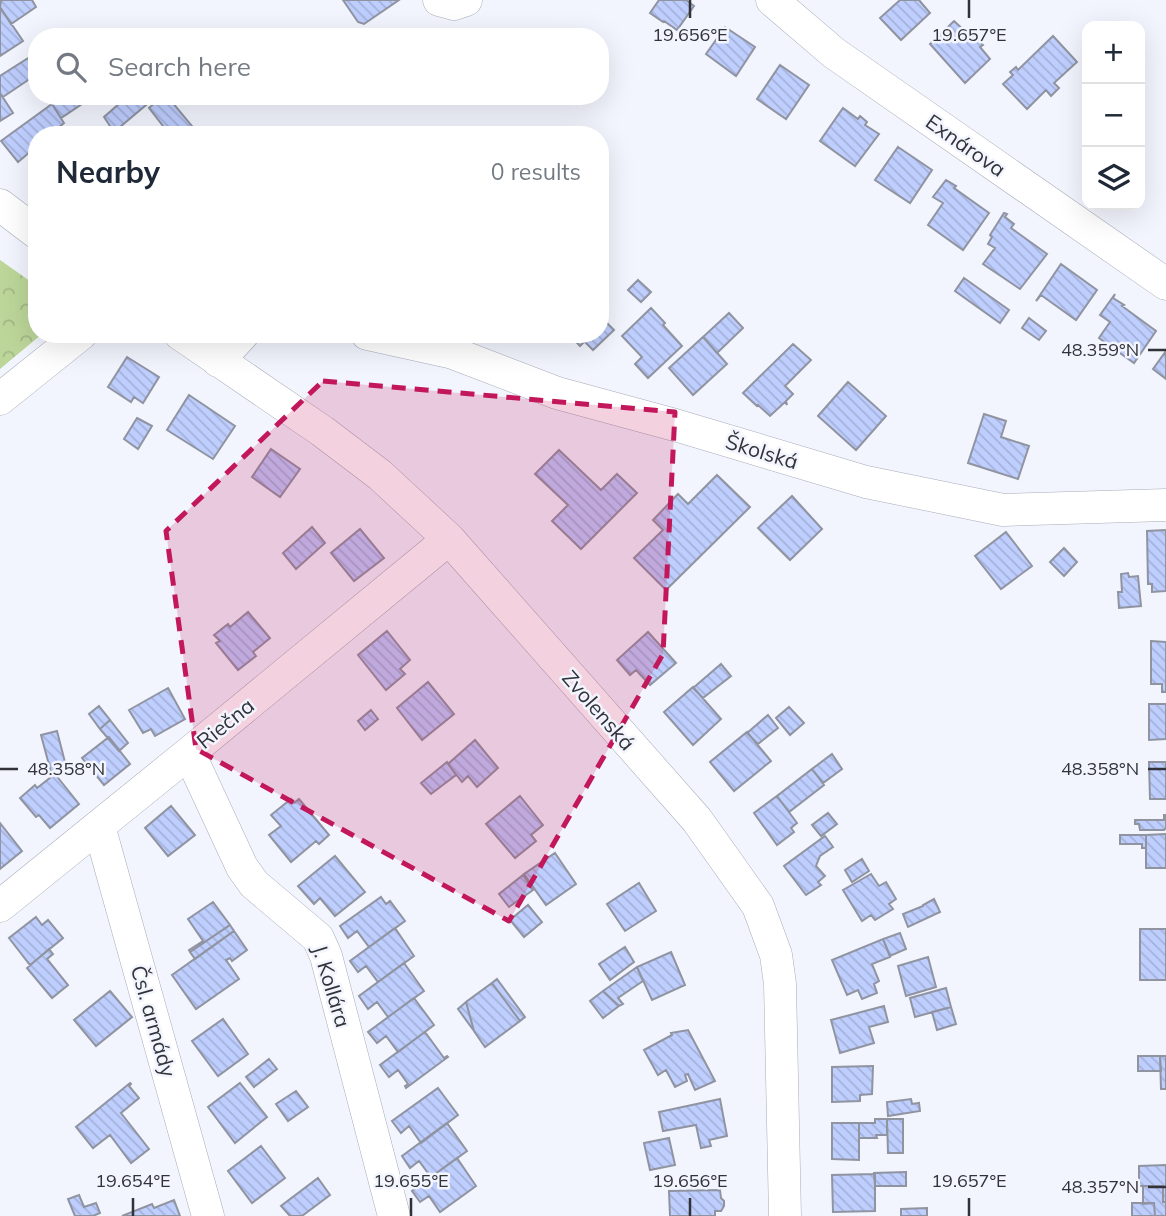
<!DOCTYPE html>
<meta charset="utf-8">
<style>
:root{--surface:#fff;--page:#f2f2f3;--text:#1f2937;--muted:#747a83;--line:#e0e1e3}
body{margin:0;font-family:Mulish,sans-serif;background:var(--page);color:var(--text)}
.controls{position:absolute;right:21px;top:21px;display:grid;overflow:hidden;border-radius:14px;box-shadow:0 7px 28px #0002}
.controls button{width:63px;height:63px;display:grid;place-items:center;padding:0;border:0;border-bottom:2px solid var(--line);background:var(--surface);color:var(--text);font:35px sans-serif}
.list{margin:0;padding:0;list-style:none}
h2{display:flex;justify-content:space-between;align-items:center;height:91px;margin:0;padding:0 28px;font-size:30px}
h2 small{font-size:23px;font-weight:400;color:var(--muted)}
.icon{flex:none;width:38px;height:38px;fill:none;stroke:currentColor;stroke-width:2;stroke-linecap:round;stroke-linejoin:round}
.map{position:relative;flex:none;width:1166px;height:1216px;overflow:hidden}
.search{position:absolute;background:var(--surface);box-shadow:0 7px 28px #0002;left:28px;top:28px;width:581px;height:77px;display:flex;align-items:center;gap:18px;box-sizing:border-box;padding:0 24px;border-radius:28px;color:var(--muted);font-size:26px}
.panel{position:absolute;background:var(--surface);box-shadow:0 7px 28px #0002;left:28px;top:126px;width:581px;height:217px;border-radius:28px}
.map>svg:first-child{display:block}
</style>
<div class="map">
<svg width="1166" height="1216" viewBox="0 0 1166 1216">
<defs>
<pattern id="forest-crowns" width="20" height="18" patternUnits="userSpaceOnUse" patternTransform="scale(1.75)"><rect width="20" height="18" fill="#bcd699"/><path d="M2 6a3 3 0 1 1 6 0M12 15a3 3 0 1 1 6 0" fill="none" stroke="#a2b885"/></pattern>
<pattern id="building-back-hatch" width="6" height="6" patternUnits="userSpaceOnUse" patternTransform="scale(1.75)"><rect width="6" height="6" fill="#becefe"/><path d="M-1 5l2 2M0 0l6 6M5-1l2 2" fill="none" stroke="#a4b1da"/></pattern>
</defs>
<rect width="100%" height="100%" fill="#f2f5fe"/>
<path fill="url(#forest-crowns)" d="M0 260 37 286V334H42L0 369Z"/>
<path fill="url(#building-back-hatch)" stroke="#9094a1" stroke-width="2" d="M1 0H32L36 7 11 24 0 7Z
M343 0H399L364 24 358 22Z
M659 0H686L694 6 677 30 664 21 663 22 650 13Z
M900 0H919L930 13 901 40 880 18Z
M0 7 23 41 0 56Z
M954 21 966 32 968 30 983 45 980 47 990 59 965 83 930 44Z
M725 27 755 47 736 76 706 54Z
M1053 36 1077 62 1054 83 1059 88 1051 96 1046 90 1027 109 1003 84 1013 75 1010 72 1016 67 1018 70Z
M33 55 37 59V74L3 97 0 93V76Z
M780 65 809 85 786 119 757 99Z
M0 93 13 113 0 121Z
M63 96H94L61 118 52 104Z
M128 96H139L146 105 114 132 104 117Z
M163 96H167L192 126 181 135H170L149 108Z
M52 104 64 123 50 135H37V146L18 162 1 141Z
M843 108 858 119 860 116 867 122 865 125 879 134 855 166 820 141Z
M898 147 932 170 910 203 875 180Z
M946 180 956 186 954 188 989 213 963 250 928 225 943 203 933 197Z
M1004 213 1007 214 1005 217 1014 224 1011 228 1047 254 1020 289 983 264 995 248 988 244 992 237 990 235Z
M1061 264 1097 290 1076 320 1041 295 1036 301Z
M964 278 1009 310 1000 323 955 291Z
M638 280 651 292 641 302 628 290Z
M1115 294 1113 298 1124 305 1122 306 1156 331 1134 363 1099 338 1110 322 1100 315Z
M651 308 665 323 663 325 682 346 648 378 635 364 642 357 622 336Z
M729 313 743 328 717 353 703 337Z
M1029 318 1046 331 1039 340 1022 328Z
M606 322 614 330 593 350 584 341 592 334H600V327Z
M569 334H592L580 346Z
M703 337 727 364 693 395 669 368Z
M793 344 811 360 785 386 793 394 786 401 787 405 785 402 770 416 758 405 757 406 743 393Z
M1166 351V379L1153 369Z
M127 357 159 377 143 403 134 397 131 402 108 387Z
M848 382 886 416 856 450 818 416Z
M189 395 235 426 213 459 167 430Z
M984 414 1006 421 1001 437 1029 446 1018 479 968 463Z
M137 418 152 426 138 449 124 439Z
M271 449 300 469 280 497 252 477Z
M559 450 601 490 617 474 637 493 581 549 552 521 568 505 535 474Z
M717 475 750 507 666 590 634 558 663 530 653 520 678 494 688 504Z
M792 496 822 529 790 560 758 528Z
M312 527 325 543 296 569 283 553Z
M360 529 384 558 354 581 331 553Z
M1166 530V591L1152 592V584H1148L1147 531Z
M1006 532 1032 566 1001 589 975 556Z
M1064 548 1077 562 1064 576 1050 562Z
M1128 573 1129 577 1138 576 1141 606 1119 608 1118 592H1122L1121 574Z
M248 612 270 638 253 652 256 656 238 670 216 643 220 641 214 635 228 624 230 627Z
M387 631 410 660 400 669 405 674 386 690 358 655Z
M648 632 676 663 650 685 636 670 630 675 617 660Z
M1151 641 1166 642V692H1162V684H1151Z
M721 664 731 676 703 698 693 688Z
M428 682 454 714 422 740 397 708Z
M693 687 721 719 693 745 664 712Z
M168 688 185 719 155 736 151 729 143 733 129 710Z
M1149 704H1166V739L1149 740Z
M99 706 110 720 100 729 89 714Z
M789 707 804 723 790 735 776 718Z
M371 710 378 719 365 730 358 721Z
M768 715 778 728 758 744 747 733Z
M110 720 128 743 119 751 100 729Z
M57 731 67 770 58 772 59 774 56 775 55 774 52 776 41 735Z
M747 732 771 761 734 791 710 762Z
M109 737 130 764 104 785 82 758Z
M475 740 498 768 477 787 468 776 462 782 448 764Z
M832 754 842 769 823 783 812 769Z
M447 762 456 775 431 794 421 783Z
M1149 762H1166V799H1150Z
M812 769 824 785 789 812 777 796Z
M55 774 79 804 50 828 39 815 36 817 20 798 35 785 37 788Z
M520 796 543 825 531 835 536 841 515 858 486 824Z
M777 796 797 823 791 828 794 832 777 845 754 813Z
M291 799 294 803 299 799 329 835 319 844 316 841 291 862 269 835 281 826 271 815Z
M171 806 195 835 168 856 145 828Z
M828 813 837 824 821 836 812 825Z
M1164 815H1166V828L1164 830H1140L1139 824H1135V820H1164Z
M0 823 22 851 0 869Z
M1166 834V868H1146V835Z
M1120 835H1146V848H1142V844H1120Z
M825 836 833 847 820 856 816 866 825 876 818 882 821 885 806 895 784 866Z
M555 853 576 884 546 905 524 874Z
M335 856 365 892 335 916 320 898 314 904 298 886Z
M862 859 869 871 852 882 845 870Z
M871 874 879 886 886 882 896 899 889 904 893 909 875 920 871 915 862 921 843 890Z
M523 875 533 890 509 907 499 894Z
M639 883 656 911 625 931 607 904Z
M381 897 386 904 390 901 405 921 369 947 357 931 348 938 340 926Z
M934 899 940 912 908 927 903 914 923 906V905Z
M213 902 230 925 190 952 189 950 203 941 188 919Z
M528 905 542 922 524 937 510 920Z
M36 917 42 925 48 920 63 938 30 965 9 938Z
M230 925 234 931 195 959 190 952Z
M395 928 414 956 378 982 366 966 358 972 350 961Z
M1140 929H1166V980H1140Z
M234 931 247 950 232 961 230 958 226 960 239 979 196 1009 172 975Z
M900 933 906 949 890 956 883 939Z
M883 939 890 957 872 964 879 981 874 984 877 993 862 999 858 990 847 995 832 960Z
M625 947 634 962 610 980 599 964Z
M49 949 53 954 47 959 68 985 52 998 27 968Z
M671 952 685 985 652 1000 637 967Z
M928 957 936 987 906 996 898 966Z
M404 963 424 991 388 1017 377 1002 368 1009 359 996Z
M637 967 643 981 618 998 623 1004 619 1006 603 991Z
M497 979 525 1017 520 1021 492 983Z
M492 983 520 1021 485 1047 474 1031 466 1002Z
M946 988 951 1007 915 1017 910 998Z
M110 991 132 1017 96 1046 74 1020Z
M603 991 619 1006 603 1018 590 1001Z
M414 998 434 1025 398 1052 386 1036 377 1043 368 1032Z
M466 1002 474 1031 458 1009Z
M884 1006 888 1022 869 1027 874 1043 840 1053 831 1020Z
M951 1007 956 1024 937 1030 932 1012Z
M223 1019 248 1054 218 1076 192 1041Z
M688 1030 715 1081 695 1090 688 1074 685 1075 687 1081 675 1087 666 1070 658 1075 644 1050 672 1035 671 1033Z
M425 1032 444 1058 447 1056 448 1057 406 1088 405 1086 408 1084 398 1070 389 1077 380 1065Z
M1138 1056H1160L1161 1071H1138Z
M1160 1056H1166V1089H1161Z
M269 1059 277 1069 254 1087 246 1077Z
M873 1066 872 1094 860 1095V1101L832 1102V1067Z
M130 1083 131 1084 129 1086 139 1098 121 1113 149 1149 131 1163 110 1135 93 1148 76 1127Z
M240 1083 267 1117 235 1143 208 1107Z
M438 1088 458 1115 421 1143 409 1126 401 1133 392 1121Z
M296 1091 308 1107 288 1121 276 1104Z
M720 1099 727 1136 709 1140 711 1146 701 1148 696 1125 663 1131 659 1112Z
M911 1099 912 1104 919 1103 920 1111 888 1116 887 1102Z
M875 1119H887V1135H876L877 1138H859V1123H875Z
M887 1119H903V1153H888Z
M447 1123 467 1151 431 1177 419 1161 410 1168 402 1156Z
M832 1123H859V1160L832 1159Z
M669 1138 675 1165 650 1170 644 1143Z
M261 1146 285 1178 252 1203 228 1171Z
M457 1158 476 1186 440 1212 429 1196 420 1202 412 1191Z
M1166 1165V1202H1163V1186H1139V1166Z
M906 1172V1186H875L874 1173Z
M875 1174V1211L833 1212 832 1175Z
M318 1178 330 1195 302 1216H290L281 1206Z
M1143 1186H1163V1202H1166V1216H1155L1154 1203 1143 1204Z
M720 1190 721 1198 724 1201V1206L721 1211H715V1216H670L669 1191Z
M79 1195 84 1207 96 1203 100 1213 93 1216H75L68 1199Z
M174 1200 180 1216H122L152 1204 154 1208Z
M1132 1203H1154L1155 1216H1132Z
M927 1208V1216H901V1209Z"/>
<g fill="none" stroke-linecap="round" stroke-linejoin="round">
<g stroke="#a8acb9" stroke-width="33">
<path id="minor" d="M439 0 454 4 466 0
M772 0 834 53 1166 284
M0 205 37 233
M180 334 322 431 380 475 449 539 697 820 758 906 776 955 780 984 785 1216
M367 334 453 353 557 393 675 425 866 482 1003 510 1166 505
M218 361 243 334
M0 399 81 334
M189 753 242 867 254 884 318 938 326 956 394 1216
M99 826 208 1216
M0 906 189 753 449 539"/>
</g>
<use href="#minor" stroke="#fff" stroke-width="32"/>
</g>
<path fill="#c2185b" fill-opacity="0.2" stroke="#c2185b" stroke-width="5" stroke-dasharray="14 9" stroke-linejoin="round" d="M323 381 675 412 663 654 509 921 196 749 166 531Z"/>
<path fill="none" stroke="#313338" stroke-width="2.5" d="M690 0V18M969 0V18M1148 350H1166M0 769H18M1148 769H1166M1148 1187H1166M133 1198V1216M411 1198V1216M690 1198V1216M969 1198V1216"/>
<g text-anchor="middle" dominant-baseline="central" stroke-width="5" stroke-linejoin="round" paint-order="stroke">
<g font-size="21" fill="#313338" stroke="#f2f5fe">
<text transform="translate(966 145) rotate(35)">Exnárova</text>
<text transform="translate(762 451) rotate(17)">Školská</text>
<text transform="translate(599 710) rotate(49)">Zvolenská</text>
<text transform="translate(225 723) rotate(-39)">Riečna</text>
<text transform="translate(332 986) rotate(73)">J. Kollára</text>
<text transform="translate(154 1021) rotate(74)">Čsl. armády</text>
</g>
</g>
<g font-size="18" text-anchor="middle" fill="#313338" stroke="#f2f5fe" stroke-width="5" stroke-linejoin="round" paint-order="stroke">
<text x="690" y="41">19.656°E</text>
<text x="969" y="41">19.657°E</text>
<text x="1100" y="356">48.359°N</text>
<text x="66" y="775">48.358°N</text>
<text x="1100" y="775">48.358°N</text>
<text x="133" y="1187">19.654°E</text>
<text x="411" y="1187">19.655°E</text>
<text x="690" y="1187">19.656°E</text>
<text x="969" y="1187">19.657°E</text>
<text x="1100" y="1193">48.357°N</text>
</g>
</svg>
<div class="controls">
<button>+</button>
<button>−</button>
<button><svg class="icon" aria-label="layers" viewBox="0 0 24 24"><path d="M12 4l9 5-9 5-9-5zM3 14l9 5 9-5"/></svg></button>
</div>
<div class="search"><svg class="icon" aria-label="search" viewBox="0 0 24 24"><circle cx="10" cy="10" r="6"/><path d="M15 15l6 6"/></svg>Search here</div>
<section class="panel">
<h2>Nearby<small>0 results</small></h2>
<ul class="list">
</ul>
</section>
</div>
